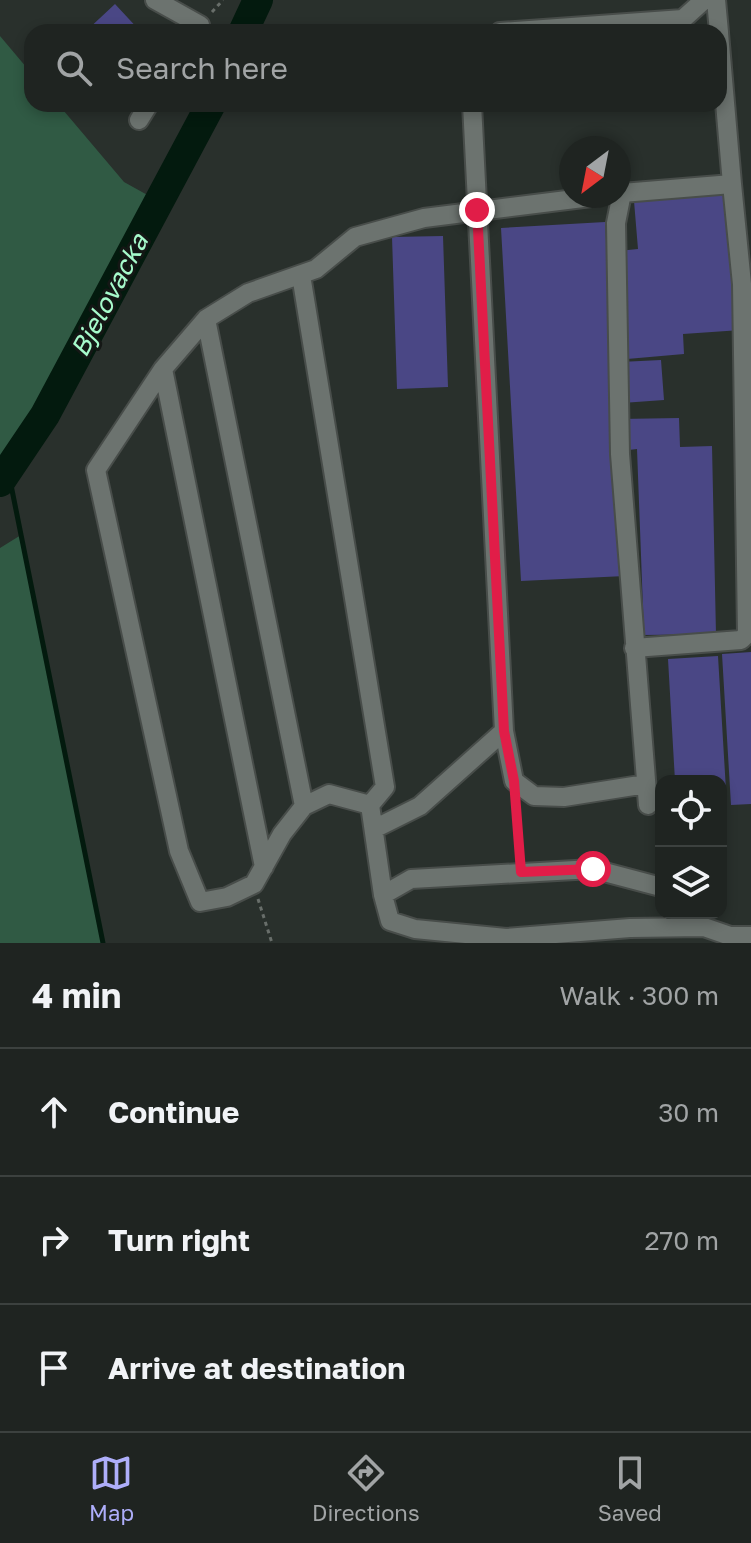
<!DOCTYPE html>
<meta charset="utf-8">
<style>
:root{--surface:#1f2421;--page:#272c2a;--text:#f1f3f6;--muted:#a1a4a5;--line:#3c413f;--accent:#aeaefa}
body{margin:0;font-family:"Golos Text",sans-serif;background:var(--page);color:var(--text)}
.controls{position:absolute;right:24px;bottom:24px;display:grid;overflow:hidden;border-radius:16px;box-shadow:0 4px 12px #0003}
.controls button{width:72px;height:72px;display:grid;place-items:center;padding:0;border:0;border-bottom:2px solid var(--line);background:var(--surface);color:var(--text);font:40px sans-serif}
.compass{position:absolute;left:559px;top:136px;width:72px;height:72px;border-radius:50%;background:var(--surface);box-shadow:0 4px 12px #0003;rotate:212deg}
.stop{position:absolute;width:24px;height:24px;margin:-18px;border:6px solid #e11d48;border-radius:50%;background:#fff}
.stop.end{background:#e11d48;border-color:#fff;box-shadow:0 2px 8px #0008}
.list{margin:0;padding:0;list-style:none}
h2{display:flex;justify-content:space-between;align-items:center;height:104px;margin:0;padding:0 32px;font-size:34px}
h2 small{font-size:26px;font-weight:400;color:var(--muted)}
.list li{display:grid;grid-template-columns:52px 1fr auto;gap:24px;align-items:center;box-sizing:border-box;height:128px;padding:0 32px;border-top:2px solid var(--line)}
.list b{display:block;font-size:30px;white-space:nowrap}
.list em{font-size:26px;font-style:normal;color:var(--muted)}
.icon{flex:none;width:44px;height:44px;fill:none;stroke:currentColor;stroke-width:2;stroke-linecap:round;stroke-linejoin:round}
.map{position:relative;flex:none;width:751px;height:943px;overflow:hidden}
.search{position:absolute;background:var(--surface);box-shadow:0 4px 12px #0003;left:24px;right:24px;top:24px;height:88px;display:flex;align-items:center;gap:20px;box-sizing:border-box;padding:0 28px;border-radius:24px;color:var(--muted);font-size:30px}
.sheet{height:488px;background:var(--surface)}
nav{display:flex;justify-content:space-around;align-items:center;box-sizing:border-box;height:112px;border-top:2px solid var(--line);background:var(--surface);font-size:22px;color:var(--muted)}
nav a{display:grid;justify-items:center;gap:4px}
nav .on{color:var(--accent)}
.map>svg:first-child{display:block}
</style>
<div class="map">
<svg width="751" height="943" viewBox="0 0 751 943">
<rect width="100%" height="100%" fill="#29302c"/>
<path fill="#305a44" d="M0 36 32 74V104H58L124 182 160 202 45 415 0 482Z
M21 535 100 931 103 943H0V548Z"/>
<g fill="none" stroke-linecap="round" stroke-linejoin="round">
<path stroke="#031a0e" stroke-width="5" d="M8 470 103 943"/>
<path stroke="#031a0e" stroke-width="30" d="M243 32 258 0
M0 482 45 415 211 104"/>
</g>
<path fill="#4a4785" d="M115 4 141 32H85Z
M730 193 741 330 683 334 684 354 627 359 618 251 638 249 634 201Z
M605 222 625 576 521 581 501 228Z
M443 236 448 387 397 389 392 237Z
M661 360 664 400 622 403 620 362Z
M679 418 680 447 712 446 716 634 644 635 637 449 620 451V419Z
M751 652V804L731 805 722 654Z
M718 656 727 807 721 808V781H675L668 659Z"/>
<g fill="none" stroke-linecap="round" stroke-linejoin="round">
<g stroke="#484d4a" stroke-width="22">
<path id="minor" d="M155 0 200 25 196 32
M716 0 719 32
M500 32 683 19 704 0
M472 104 504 731 514 781 534 796 564 797 646 784
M139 120 149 104
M301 275 385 787 370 805
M206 319 304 806
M163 369 264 867
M634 648 741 640 747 634 742 284 732 184
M648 805 620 454 616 223 622 193 732 184 719 33
M374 829 420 806 504 731
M661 887 593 869 411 879 383 895 390 921 415 929 506 938 630 928 704 927 730 936H751
M383 895 370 805 329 794 304 806 282 834 254 884 227 897 200 902 179 851 96 470 163 369 206 319 248 293 316 269 355 237 424 218 599 196"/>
</g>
<path stroke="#686e6a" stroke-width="3" stroke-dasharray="4 4" stroke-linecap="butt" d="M212 12 223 0
M516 804 520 856
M258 899 272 943"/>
<use href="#minor" stroke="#6c736f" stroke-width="18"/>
</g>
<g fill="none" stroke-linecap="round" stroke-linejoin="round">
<path stroke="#e11d48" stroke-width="10" d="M477 210 504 731 514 781 521 872 593 869"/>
</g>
<g text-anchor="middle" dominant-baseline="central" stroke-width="6" stroke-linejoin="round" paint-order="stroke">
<g font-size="26" font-style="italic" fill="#a6facb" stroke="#141715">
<text transform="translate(109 295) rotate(-62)">Bjelovacka</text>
</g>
</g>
</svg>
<div class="controls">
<button><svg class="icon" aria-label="locate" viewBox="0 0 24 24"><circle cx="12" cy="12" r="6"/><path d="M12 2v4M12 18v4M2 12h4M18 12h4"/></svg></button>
<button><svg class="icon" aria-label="layers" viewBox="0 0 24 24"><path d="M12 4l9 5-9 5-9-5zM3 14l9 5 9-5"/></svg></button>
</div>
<svg class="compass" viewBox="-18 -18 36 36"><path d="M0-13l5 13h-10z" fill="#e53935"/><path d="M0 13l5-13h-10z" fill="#a1a4a5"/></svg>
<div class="stop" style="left:593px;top:869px"></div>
<div class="stop end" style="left:477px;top:210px"></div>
<div class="search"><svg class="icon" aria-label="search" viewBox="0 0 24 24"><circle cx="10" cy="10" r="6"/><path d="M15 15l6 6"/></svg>Search here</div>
</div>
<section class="sheet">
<h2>4 min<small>Walk · 300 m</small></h2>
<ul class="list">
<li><svg class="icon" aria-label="ahead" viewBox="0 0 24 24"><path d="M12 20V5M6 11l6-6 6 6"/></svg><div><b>Continue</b></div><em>30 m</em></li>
<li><svg class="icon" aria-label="right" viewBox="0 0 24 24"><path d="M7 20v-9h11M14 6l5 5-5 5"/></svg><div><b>Turn right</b></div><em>270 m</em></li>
<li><svg class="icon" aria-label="arrive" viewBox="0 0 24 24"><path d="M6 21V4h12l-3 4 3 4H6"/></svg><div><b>Arrive at destination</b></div></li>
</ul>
</section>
<nav>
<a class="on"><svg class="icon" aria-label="map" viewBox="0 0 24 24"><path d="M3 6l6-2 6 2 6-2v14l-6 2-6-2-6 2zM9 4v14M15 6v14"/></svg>Map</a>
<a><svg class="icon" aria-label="directions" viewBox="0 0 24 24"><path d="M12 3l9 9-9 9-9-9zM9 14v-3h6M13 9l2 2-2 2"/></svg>Directions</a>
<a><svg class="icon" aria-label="saved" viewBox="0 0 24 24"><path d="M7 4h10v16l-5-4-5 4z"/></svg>Saved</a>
</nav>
